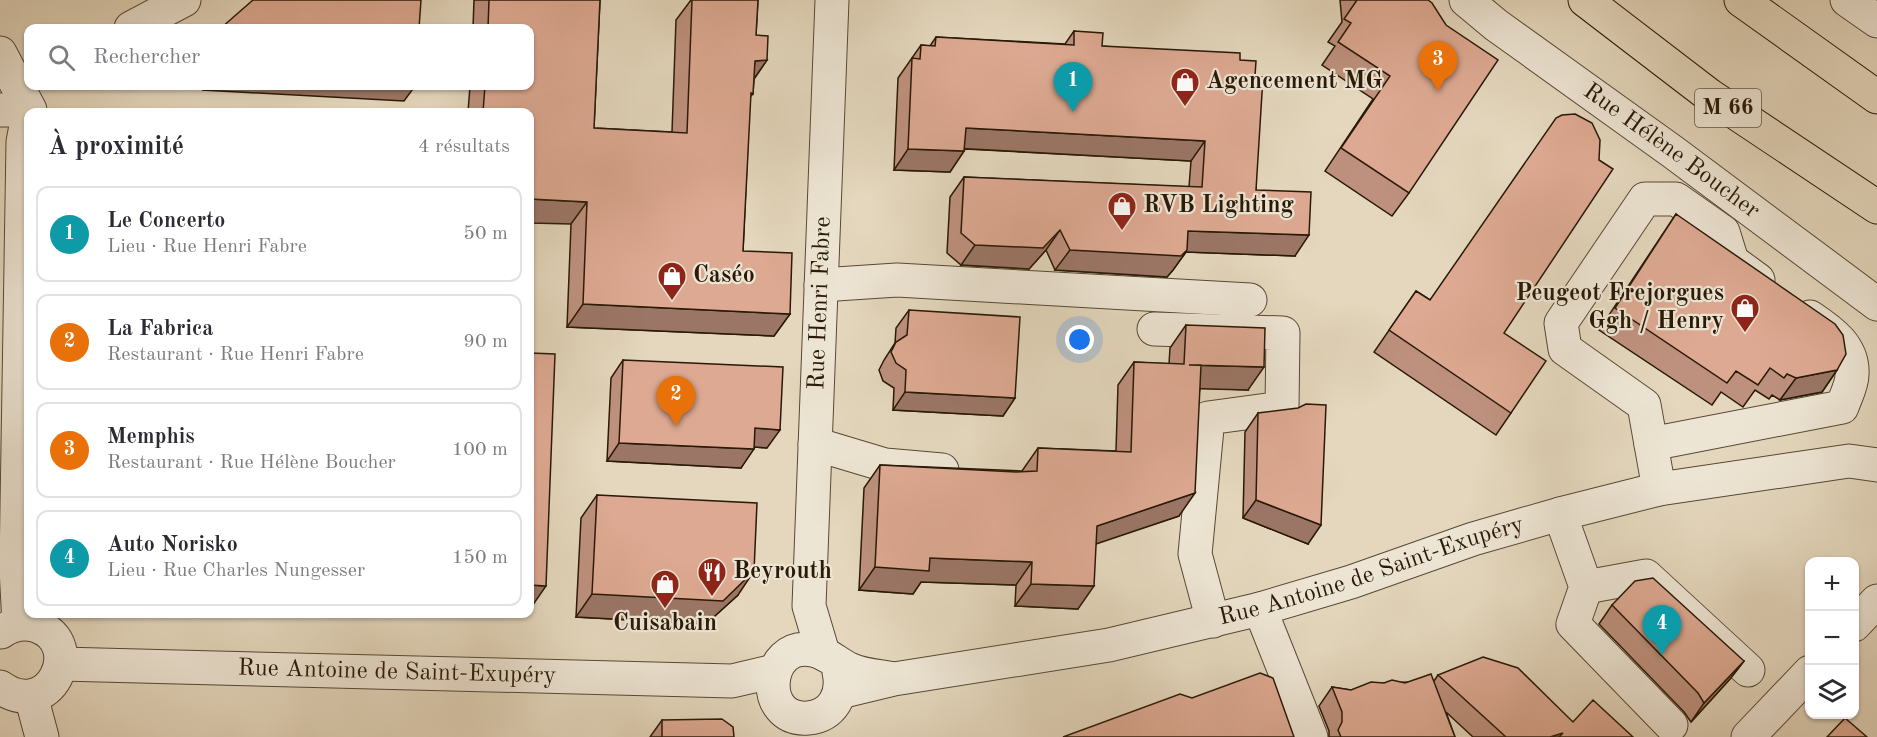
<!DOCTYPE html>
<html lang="fr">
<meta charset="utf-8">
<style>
:root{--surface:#fff;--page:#f7f7f7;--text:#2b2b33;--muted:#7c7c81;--line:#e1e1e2;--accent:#8f2418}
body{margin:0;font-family:"Old Standard TT",serif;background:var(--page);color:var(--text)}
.controls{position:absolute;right:18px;bottom:18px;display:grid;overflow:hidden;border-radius:12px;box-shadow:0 2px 4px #0004}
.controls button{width:54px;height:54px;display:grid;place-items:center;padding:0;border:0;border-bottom:2px solid var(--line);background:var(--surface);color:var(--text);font:30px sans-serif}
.you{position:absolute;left:1080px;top:340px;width:21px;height:21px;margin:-15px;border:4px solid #fff;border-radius:50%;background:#1a73e8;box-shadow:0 0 0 9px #1a73e833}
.badge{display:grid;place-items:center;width:39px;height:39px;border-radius:50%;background:var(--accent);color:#fff;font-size:20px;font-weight:700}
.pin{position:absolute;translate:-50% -50px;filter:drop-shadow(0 2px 3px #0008)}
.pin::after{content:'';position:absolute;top:32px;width:21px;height:18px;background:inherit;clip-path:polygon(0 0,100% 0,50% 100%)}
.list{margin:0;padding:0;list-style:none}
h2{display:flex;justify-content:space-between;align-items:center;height:78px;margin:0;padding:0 24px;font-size:26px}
h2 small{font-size:20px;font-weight:400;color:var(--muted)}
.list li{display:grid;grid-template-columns:39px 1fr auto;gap:18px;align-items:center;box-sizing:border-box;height:96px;margin:0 12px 12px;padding:0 12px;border:2px solid var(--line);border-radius:12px}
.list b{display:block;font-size:22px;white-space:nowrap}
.list p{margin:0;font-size:20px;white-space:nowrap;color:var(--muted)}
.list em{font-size:20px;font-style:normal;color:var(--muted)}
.icon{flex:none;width:33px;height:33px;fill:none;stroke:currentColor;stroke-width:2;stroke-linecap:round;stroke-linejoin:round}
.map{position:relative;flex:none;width:1877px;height:737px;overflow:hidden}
.search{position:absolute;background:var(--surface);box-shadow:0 2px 4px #0004;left:24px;top:24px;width:510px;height:66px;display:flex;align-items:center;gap:15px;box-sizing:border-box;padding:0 21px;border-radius:12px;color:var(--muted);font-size:22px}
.panel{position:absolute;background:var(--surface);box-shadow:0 2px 4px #0004;left:24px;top:108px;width:510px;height:510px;border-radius:12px}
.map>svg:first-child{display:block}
</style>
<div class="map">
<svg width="1877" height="737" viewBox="0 0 1877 737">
<rect width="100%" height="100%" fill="#e4d7bd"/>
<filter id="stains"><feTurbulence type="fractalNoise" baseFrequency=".00333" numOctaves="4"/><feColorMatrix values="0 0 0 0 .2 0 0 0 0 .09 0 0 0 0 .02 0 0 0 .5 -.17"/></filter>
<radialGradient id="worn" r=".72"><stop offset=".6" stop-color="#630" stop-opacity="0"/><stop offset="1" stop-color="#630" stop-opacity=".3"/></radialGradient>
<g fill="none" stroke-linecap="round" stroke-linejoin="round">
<g stroke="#584834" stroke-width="35">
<g id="minor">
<path id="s1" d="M1466 0 1496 25 1673 152 1877 304"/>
<path d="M1847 0 1877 21"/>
<path d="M131 28 184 0"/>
<path d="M0 53 30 110H0"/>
<path d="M821 285 897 280 1250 300"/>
<path d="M1154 329 1283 333 1282 408 1208 418 1195 554 1213 621"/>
<path d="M815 444 885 465 942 470"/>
<path d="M1651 444 1842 407C1845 398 1852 385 1852 375 1854 347 1831 331 1810 317"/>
<path d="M1659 489 1644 405 1565 349 1561 323 1645 199H1676L1723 232 1732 261 1758 280"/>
<path d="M1560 514 1586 587 1573 624 1671 725"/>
<path d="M1586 587 1646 576 1748 670"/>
<path d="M1260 609 1311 737"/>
<path d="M19 624 16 568 23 142 28 115"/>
<path d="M1854 625 1877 601"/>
<path id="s2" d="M823 653 809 606 832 0"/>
<path id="s3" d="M61 664 732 681 775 671"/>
<path d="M839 672C844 694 833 716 808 718 758 722 764 641 812 650 825 652 837 663 849 669 861 675 876 676 889 678"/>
<path d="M0 687C50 723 87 644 37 626 24 622 12 624 1 632"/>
<path id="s4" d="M840 692 894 679 1109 645 1260 609 1351 582 1473 539 1560 514 1659 489 1849 461 1877 465"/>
<path d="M31 696 42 737"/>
<path d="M1748 737 1810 672"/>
</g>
</g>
<g stroke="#291906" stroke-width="35">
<path id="highway" d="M1585 0 1709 95 1877 207
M1741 0 1877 97"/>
</g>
<use href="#minor" stroke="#ede5d4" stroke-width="33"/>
<use href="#highway" stroke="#e4d7bd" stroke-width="33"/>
</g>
<path fill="#be917e" stroke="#291906" stroke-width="1.5" d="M474 0H600L594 128 672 132 676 20 691 0H758L756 35 767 60 754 79 753 94 750 97 743 251 790 314 774 336 567 327 571 224 530 112H468L470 86H530V28H473Z
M1340 0H1428L1409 193 1392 216 1325 171 1373 99 1322 65 1335 46 1328 42 1342 22Z
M1074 31 1102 46 1240 60 1255 76 1256 190 1295 256 1186 252 1173 270 1167 277 1055 270 1046 250 1029 269 961 265 947 253 950 197 964 177 1189 187 1191 161 965 149 964 151 950 172 894 170 898 78 921 45 930 46 936 37 1065 44Z
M1676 214 1837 370 1822 392 1780 400 1772 395 1769 399 1755 390 1743 407 1721 392 1712 405 1599 330Z
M1416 291 1430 300 1504 333 1511 413 1496 435 1374 352Z
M909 310 1015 398 1003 416 893 410 894 388 883 381 879 370 884 360 895 343 896 328Z
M1186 325 1248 390 1200 388 1179 516 1096 543 1078 609 1015 606 1016 585 921 582 913 594 859 590 864 488 880 465 1022 471 1038 448 1116 451 1118 385 1134 362 1169 364 1170 348Z
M623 360 767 448 754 447 741 468 607 461 611 378Z
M1258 413 1308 544 1243 518 1245 432Z
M597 495 738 595 706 624 576 617 581 518Z
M1612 605 1744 661 1730 679 1691 722 1684 712 1599 624Z
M1438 675 1573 722 1633 737H1473L1446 712 1455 737H1329V731L1319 706 1332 687 1351 690 1384 683 1434 681Z
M662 720 734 737H650Z"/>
<path fill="#9b7666" stroke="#291906" stroke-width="1.5" d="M767 60 751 83 755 61Z
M206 86H415L404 101 203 90Z
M966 128 1205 141 1191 161 952 148Z
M908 149 964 151 950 172 894 170Z
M530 199 587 202 571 224 530 223Z
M1060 230 1046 250 1029 269 961 265 975 245Z
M1188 231 1309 235 1295 256 1186 252 1173 270 1167 277 1055 270 1070 250Z
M583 304 790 314 774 336 567 327Z
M1189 365 1264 367 1248 390 1173 388Z
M1837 370 1822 392 1780 400 1796 378Z
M905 392 1015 398 1003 416 893 410Z
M755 428 780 430 767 448 742 446Z
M619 443 754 449 741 468 607 461Z
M1195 493 1179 516 1081 549 1097 526Z
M1256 500 1321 525 1308 544 1243 518Z
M930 558 1032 562 1016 585 921 582 913 594 859 590 875 567Z
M754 571 738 595 706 624 576 617 592 594Z
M1031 584 1094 586 1078 609 1015 606Z
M530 585 546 586 530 609Z
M1744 661 1730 679 1691 722 1704 703Z
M1563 733 1560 737H1550Z"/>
<path fill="#dda992" stroke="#291906" stroke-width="1.5" d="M253 0H421L419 28H221Z
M489 0H600L594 128 687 133 692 0H758L756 35 768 36 767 60 755 61 753 94 751 93 743 251 792 253 790 314 583 304 587 202 530 199V112H483L485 86H530V28H488Z
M1357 0H1428L1432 3 1446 25 1498 60 1409 193 1341 148 1390 76 1338 42 1351 23 1344 19Z
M1074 31 1103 33 1102 46 1240 53V60L1256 61 1255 76 1263 77 1256 190 1311 192 1309 235 1188 231 1187 250 1181 256 1070 250 1060 230 1043 248 975 245 961 233 964 177 1202 187 1205 141 966 128 964 151 908 149 912 58 920 59 921 45 935 46 936 37 1074 45Z
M1575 114 1592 123 1600 140 1599 160 1613 169 1504 333 1546 361 1511 413 1389 330 1416 291 1430 300 1556 118 1562 115Z
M1676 214 1835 324 1843 335 1846 354 1837 370 1796 378 1787 374 1784 378 1770 368 1758 385 1736 371 1727 383 1615 308Z
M909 310 1020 317 1015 398 905 392 906 370 896 363 891 352 896 342 907 335Z
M1186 325 1265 328 1264 367 1189 365H1201L1195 493 1097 526 1094 586 1031 584 1032 562 930 558 929 571 875 567 880 465 1016 472 1037 471 1038 448 1131 452 1134 362 1184 364Z
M530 353 555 354 546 586 530 585Z
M623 360 783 367 780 430 755 428 754 449 619 443Z
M1306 404 1326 405 1321 525 1256 500 1258 413 1298 408Z
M597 495 757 503 754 571 723 601 592 594Z
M1653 578 1744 661 1704 703 1698 693 1612 605 1635 581Z
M1483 657 1518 668 1573 722 1593 700 1633 737H1559L1563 733 1550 737H1506L1438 675Z
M1260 673 1273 678 1294 737H1063L1180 694 1192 698Z
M1431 674 1455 737H1341L1338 730 1342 722V712L1332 687 1351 690 1371 682 1384 683 1392 680 1405 683Z
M1845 718 1867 737H1827Z
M722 719 733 727 734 737H662V720Z"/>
<defs>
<g id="shop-pin" transform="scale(1.5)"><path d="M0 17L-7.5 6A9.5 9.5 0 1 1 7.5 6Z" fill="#8f2418" stroke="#ede5d4"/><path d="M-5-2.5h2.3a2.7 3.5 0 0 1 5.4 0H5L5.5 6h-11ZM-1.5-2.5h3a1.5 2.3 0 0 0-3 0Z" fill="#fff"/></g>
<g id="restaurant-pin" transform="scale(1.5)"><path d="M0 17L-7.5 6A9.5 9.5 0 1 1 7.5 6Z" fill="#8f2418" stroke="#ede5d4"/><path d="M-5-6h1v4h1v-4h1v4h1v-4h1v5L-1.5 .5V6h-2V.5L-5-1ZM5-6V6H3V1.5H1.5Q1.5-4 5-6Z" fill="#fff"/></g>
</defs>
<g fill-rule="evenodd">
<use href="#shop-pin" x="1185" y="82"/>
<use href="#shop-pin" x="1122" y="206"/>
<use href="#shop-pin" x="672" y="276"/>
<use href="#shop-pin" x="1745" y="308"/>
<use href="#restaurant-pin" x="712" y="572"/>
<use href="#shop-pin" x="665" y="584"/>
</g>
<g text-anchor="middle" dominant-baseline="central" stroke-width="4.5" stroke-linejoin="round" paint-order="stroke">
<rect fill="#ede5d4" stroke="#645644" stroke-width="1.5" x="1695" y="89" width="66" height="38" rx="4.5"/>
<g font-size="22" font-weight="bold" fill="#291906">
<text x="1728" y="108">M 66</text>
</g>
<g font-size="24" font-weight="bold" fill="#291906" stroke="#ede5d4" text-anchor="start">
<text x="1206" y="82">Agencement MG</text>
<text x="1143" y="206">RVB Lighting</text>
<text x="693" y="276">Caséo</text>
<text x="1724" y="294" text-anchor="end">Peugeot Frejorgues<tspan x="1724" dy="28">Ggh / Henry</tspan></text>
<text x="733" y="572">Beyrouth</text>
<text x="665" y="624" text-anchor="middle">Cuisabain</text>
</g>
<g font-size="24" fill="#291906" stroke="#ede5d4">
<text stroke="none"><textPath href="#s1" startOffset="255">Rue Hélène Boucher</textPath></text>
<text stroke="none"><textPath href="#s2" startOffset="352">Rue Henri Fabre</textPath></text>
<text stroke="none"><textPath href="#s4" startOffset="546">Rue Antoine de Saint-Exupéry</textPath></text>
<text stroke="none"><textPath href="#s3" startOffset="336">Rue Antoine de Saint-Exupéry</textPath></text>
</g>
</g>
<rect width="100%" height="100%" filter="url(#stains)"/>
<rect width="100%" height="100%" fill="url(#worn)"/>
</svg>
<div class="controls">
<button>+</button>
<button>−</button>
<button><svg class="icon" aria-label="layers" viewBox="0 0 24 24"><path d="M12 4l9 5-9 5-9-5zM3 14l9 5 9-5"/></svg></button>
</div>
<div class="you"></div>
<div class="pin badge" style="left:1073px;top:112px;background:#0f9aa8">1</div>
<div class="pin badge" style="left:676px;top:426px;background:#e8710a">2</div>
<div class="pin badge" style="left:1438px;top:91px;background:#e8710a">3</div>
<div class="pin badge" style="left:1662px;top:655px;background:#0f9aa8">4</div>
<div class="search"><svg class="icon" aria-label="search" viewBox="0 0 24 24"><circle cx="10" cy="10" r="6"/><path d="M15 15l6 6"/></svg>Rechercher</div>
<section class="panel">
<h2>À proximité<small>4 résultats</small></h2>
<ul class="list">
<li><span class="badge" style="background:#0f9aa8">1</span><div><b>Le Concerto</b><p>Lieu · Rue Henri Fabre</p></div><em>50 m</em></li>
<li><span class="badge" style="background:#e8710a">2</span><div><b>La Fabrica</b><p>Restaurant · Rue Henri Fabre</p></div><em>90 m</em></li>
<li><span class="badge" style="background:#e8710a">3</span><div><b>Memphis</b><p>Restaurant · Rue Hélène Boucher</p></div><em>100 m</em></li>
<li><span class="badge" style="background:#0f9aa8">4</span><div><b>Auto Norisko</b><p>Lieu · Rue Charles Nungesser</p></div><em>150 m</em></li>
</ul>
</section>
</div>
